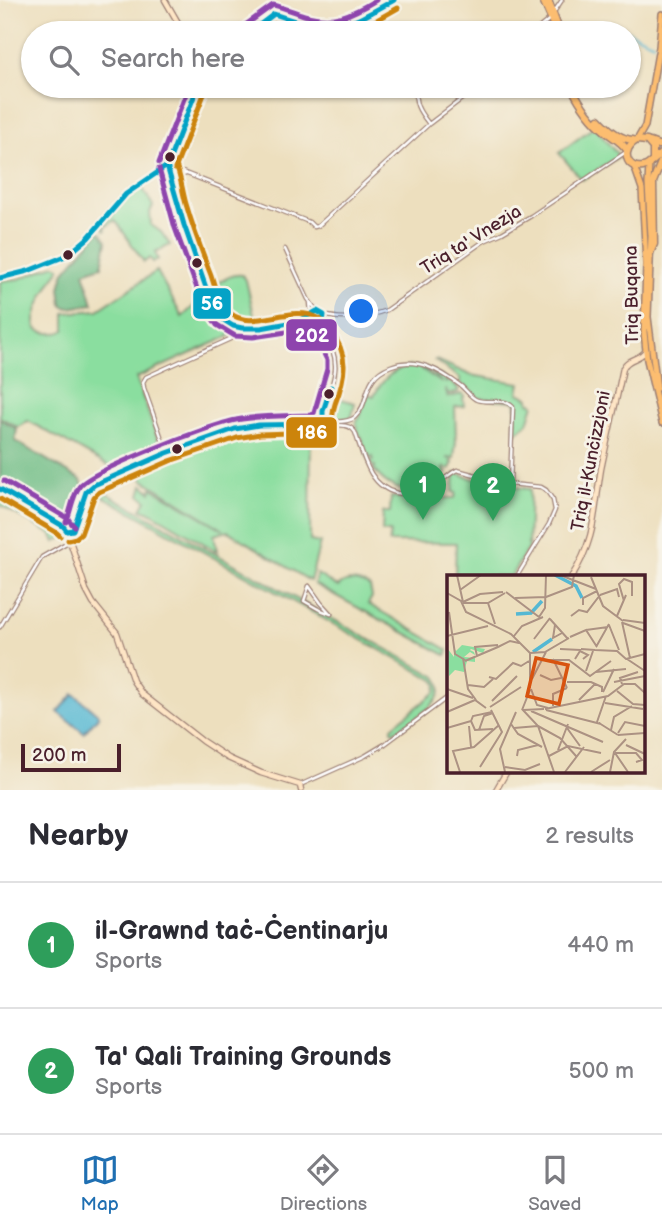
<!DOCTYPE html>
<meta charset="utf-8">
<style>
:root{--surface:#fff;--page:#f2f2f3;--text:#2b2b33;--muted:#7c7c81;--line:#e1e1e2;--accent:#1f6fb2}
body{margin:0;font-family:"Balsamiq Sans",sans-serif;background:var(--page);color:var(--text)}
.scale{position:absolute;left:21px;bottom:18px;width:100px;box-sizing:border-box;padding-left:7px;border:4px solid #4a1f2b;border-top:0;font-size:19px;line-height:24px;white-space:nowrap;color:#4a1f2b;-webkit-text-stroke:5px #f7f3e8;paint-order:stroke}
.you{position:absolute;left:362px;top:312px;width:24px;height:24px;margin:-18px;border:5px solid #fff;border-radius:50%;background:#1a73e8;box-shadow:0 0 0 10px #1a73e833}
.badge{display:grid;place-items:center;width:46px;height:46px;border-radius:50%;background:var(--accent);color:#fff;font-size:23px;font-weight:700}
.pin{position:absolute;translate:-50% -58px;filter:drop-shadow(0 2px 4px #0008)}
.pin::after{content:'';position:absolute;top:37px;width:24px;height:21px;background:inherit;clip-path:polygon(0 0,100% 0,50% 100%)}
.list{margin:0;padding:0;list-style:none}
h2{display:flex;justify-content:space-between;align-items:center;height:91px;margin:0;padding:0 28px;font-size:30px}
h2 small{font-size:23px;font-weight:400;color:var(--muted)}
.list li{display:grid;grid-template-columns:46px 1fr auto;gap:21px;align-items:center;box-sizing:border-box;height:126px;padding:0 28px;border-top:2px solid var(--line)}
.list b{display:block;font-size:26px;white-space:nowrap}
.list p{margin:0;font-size:23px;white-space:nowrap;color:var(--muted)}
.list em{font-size:23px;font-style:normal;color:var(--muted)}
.icon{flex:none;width:38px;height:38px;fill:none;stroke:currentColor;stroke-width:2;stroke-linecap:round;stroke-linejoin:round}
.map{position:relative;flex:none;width:662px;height:790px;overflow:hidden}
.search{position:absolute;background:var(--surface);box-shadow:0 2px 5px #0004;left:21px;right:21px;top:21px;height:77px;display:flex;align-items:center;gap:18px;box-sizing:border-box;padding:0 24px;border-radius:38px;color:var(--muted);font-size:26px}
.sheet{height:343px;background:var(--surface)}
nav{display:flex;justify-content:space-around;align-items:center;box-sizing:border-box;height:98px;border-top:2px solid var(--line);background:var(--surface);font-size:19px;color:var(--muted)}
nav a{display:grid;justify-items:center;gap:4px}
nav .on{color:var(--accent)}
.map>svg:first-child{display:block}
</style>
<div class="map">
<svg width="662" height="790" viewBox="0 0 662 790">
<rect width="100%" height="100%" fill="#f7f3e8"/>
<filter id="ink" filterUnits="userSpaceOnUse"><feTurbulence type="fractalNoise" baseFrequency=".0143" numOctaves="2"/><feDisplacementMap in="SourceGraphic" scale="14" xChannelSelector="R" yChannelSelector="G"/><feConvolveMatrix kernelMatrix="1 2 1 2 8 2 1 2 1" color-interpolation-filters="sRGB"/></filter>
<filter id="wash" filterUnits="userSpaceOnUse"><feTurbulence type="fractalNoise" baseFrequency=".00686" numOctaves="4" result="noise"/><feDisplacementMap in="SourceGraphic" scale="28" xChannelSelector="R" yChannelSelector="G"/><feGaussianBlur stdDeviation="1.57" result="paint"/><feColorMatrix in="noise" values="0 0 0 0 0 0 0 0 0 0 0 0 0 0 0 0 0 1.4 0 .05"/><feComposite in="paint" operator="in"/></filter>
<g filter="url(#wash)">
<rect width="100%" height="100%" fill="#eddfbe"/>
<path fill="#8ade9f" stroke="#6a7e65" stroke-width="2" d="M595 126 606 141 619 156 582 180 559 153Z
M142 187 153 206 150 212 151 225 161 232 170 245 155 253 158 259 153 262 150 258 144 262 115 220 105 227 106 231 103 227 125 199Z
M54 265 57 266 60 268C53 279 20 328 43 332 51 334 59 334 65 330V313L98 310 157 271 182 317C198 304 221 272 242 275L246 280 256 324 250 330 236 333 136 378 160 446 158 453 125 469 116 470 28 421 18 427 0 417V281L19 279Z
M434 360 439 361 470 375 520 383 518 393 529 398V402L534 404 528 423 515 434 516 404 514 401 479 398 460 383V378Z
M406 367 415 366 422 368 423 370 442 383 433 373 423 369 425 367 447 379 445 382 446 383 449 381 458 388V392L448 394 445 388 448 397 463 394 464 397 463 398 464 406 455 407 456 441 454 458H447L452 459 451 462 453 463 449 470 445 467 444 469 446 473 438 482 418 490 416 484H406L403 490C389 486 382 480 373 469L375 468V466H372L369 461H373V457L369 458 368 455 367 456 362 438 358 432 356 422 360 417 367 394 374 396C382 380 390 372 406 367Z
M331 396 355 403 352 416 348 419C339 420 330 423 326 413Z
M311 426 310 541 320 543 310 581 228 531 214 535 217 551 148 511 141 509 146 500 140 495 143 485 151 492 152 488 224 530 142 479 143 469 146 465 235 431 256 427Z
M455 473 494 485 530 489 528 548 511 576H455L456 543 389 542 390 532H382L383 512H390L391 497 455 498 456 493 453 492Z
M99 486 102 487 106 493 435 676C456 698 410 721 394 732L392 731V727L436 692 437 684 434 680 92 490Z
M0 490 56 525 64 537 55 542 52 535 0 505Z
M317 574 338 587C347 578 360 581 370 587L372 597 368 604 448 650 446 655 314 584Z"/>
<path fill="#6fbd86" stroke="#5c6e58" stroke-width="2" d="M98 232H101L107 241 102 266 84 272 93 304 70 308 65 307 62 304 60 288 64 273Z
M0 419 17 429 15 441 81 480 84 488 72 521 64 523 0 486Z"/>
<path fill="#55b8d3" stroke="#506c7f" stroke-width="2" d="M74 694 99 715 84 733 58 712Z"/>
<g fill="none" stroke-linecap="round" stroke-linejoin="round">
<path stroke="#55b8d3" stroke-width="2" d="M616 26 654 43"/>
</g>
</g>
<g filter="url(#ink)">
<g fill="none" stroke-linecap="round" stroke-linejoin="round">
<g stroke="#9c7f74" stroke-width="5">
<path id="street" d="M554 12 562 0
M249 33 274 14C292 20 313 30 333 28 352 27 377 9 394 0
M533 33 551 18
M415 86C415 104 417 109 429 124
M167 166 309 222 314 227 318 226 429 124 463 98 475 86
M167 166 172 177V187L180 214 214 309C223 322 234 327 249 329
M172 177 186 174
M285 249 308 299 317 311
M310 302 311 313 310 317V322C314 325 319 328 323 332 344 362 334 380 323 411V418L319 420 317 424
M311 313 317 311 324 315 322 332
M324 315C343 321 368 317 387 310L484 241 502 233 531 216 626 152
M329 422C337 421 349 423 355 417 372 401 360 378 391 366 416 356 441 371 461 386 466 390 471 398 477 400 489 404 503 397 513 407L510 484
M167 453 144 388 143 382 146 377 250 330 300 321 310 317
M73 529 86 492 94 485 167 453 235 429 259 425 317 424 319 428 324 429C332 425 349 422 355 432 363 455 369 487 397 493 409 495 419 494 430 489 440 484 447 475 457 470L510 484 541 487 546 490 553 500 555 510 549 524 517 576
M309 586 304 601 318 609 331 614
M309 586 321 603 331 614
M0 627 42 557 68 542
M300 785 365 756 385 744 448 697"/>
</g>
<g stroke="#9c7f74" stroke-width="7">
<path id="secondary" d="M165 0 184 33
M0 278 28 271 68 255 88 238 126 194 167 166 198 86
M0 489 63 526 67 531 65 536 70 541 86 590 93 603 117 633 133 681 142 694 202 741 228 758 261 773 300 785 301 790
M70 541 74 538 73 530
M572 576C596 539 594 511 601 469 608 435 616 402 623 368 628 357 641 360 646 350
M496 790 507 771"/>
</g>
<g stroke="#9c7f74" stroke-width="8">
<path id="primary" d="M637 140 645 126 659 47 662 14
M649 164 648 184 651 236 648 317 657 388
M634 166 642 189 646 264 644 332 647 360 662 423"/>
</g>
<g stroke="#9c7f74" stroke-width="9">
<path id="highway" d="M543 0 551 18 555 33
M548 0 560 33
M571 86C579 102 591 120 605 131 613 138 621 141 627 150
M599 119C608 129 619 139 633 140
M650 142 658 145H662
M653 160V148L647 141 637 140C620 149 626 170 643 167 650 166 656 157 662 153
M650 253 654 244 653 182 662 160"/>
</g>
<use href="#street" stroke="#fff" stroke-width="2.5"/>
<use href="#secondary" stroke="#fee5c5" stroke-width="4.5"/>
<use href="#primary" stroke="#fcbd6f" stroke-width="5"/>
<use href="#highway" stroke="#fcbd6f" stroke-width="6"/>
<g stroke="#f7f3e8" stroke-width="10">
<path id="bus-1" d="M249 33 274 14C335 35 339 31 394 0
M167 166 184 225 211 302 217 313 225 321 233 326 242 328H261L300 321 317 311 324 315 322 332
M0 278 28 271 68 255 88 238 126 194 167 166 198 86
M0 489 63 526 67 531
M67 531 73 530 86 492 94 485 167 453 235 429 259 425 317 424 319 420 323 418V411L331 387"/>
</g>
<g stroke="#f7f3e8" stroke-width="10">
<path id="bus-2" d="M349 33 368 25 398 8
M175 169 206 89
M0 499 57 533 60 536
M68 540 76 538 81 534 94 497 99 492 170 461 237 438 260 434 321 432C325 428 330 425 332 420 333 415 333 410 335 404 346 376 350 354 329 329 326 325 323 320 318 318 291 303 252 332 230 313 219 304 215 288 211 275 202 252 193 228 186 204 182 190 181 176 175 163"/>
</g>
<g stroke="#f7f3e8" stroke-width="10">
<path id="bus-3" d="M244 26 273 5C283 7 294 12 304 15 334 24 351 15 376 0
M159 163 189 86
M4 481 67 518 74 526
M66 522C71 512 72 497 79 487 89 471 213 424 236 420 261 415 286 416 312 415L314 413 327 369V360L319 344 310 333 300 330 253 337 235 336 217 325 203 305 175 228 159 169"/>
</g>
<use href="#bus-1" stroke="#04a2c6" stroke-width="5"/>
<use href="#bus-2" stroke="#cc840b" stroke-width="5"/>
<use href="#bus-3" stroke="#8e44ad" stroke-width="5"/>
</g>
</g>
<g fill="#4a1f2b" stroke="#f7f3e8" stroke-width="2.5">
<circle cx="170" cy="157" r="6"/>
<circle cx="68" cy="255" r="6"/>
<circle cx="197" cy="263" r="6"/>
<circle cx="329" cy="394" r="6"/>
<circle cx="177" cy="449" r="6"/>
</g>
<g text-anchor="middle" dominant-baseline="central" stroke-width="6" stroke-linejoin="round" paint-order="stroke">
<g font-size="18" fill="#4a1f2b" stroke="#f7f3e8">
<text transform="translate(471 240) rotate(-32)">Triq ta' Vnezja</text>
<text transform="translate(632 295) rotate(-91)">Triq Buqana</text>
<text transform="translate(591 461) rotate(-79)">Triq il-Kunċizzjoni</text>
</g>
</g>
<g transform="translate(447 575)">
<rect width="198" height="198" fill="#eddfbe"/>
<path d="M15 70 38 74 36 78 24 74 23 75 27 77 28 80 23 77 17 82 28 83V87L20 86 17 97 8 95 2 101 0 73 7 82V73L9 76Z" fill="#8ade9f"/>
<path fill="none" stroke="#55b8d3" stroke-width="3.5" d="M108 0 129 11 135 23M69 39 84 38 95 26M86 77 105 64"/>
<path fill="none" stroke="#ac9283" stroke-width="2" d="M10 0 16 27M113 0 149 14M144 2 156 31 176 46M13 15 34 0M59 17 92 42M0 18 14 26 19 37 64 59 83 78M153 20 170 14 172 22M99 22 125 12 127 0M68 23 99 22M177 26 172 9 177 4 185 7V21M16 27 33 19 56 17M16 28H41L58 18M41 28 48 49M136 30V23L150 16M2 37 8 79 18 85M124 41 132 35 140 37 153 20M170 41 179 20M92 42 98 33 99 0M103 44 121 64M176 45 198 48M175 47 183 83M176 48 198 56M108 50 106 63 115 58M162 50 172 75M139 55 161 52M0 61 41 51M67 61 75 51 96 42M123 62 139 55 150 72M87 64 103 43M51 72 63 66 72 68M149 72 162 49M113 74 134 75M148 75 170 76 179 84 198 79M148 75 134 74 148 75M83 78 98 77 122 63M30 81 28 72 51 70M16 83 21 114 29 125M106 84 120 113M128 84 133 76 141 80 136 84M180 84 198 96M97 85H122L143 101 164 86M18 86 51 72M139 96 146 76M149 97 179 94M93 100 104 105 114 103M42 102 49 104 66 88 74 91 82 86M85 104 99 77M120 107H144L155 112V117M167 107 198 101M175 109 173 103 191 97M21 110 37 112 46 104M83 113V78M0 114 26 123M84 114 90 130 101 133M170 116 186 129 198 130M156 117 167 94M132 125 148 109M45 126 70 101M158 128 196 134M106 131V119L120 113M43 132 74 112M75 134 91 151 107 197M98 134 161 121 177 109H188L198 118M75 135 83 115M76 135 97 134M99 135 154 149M84 136 156 167M0 137 28 125 39 133M24 146 28 155 46 154M24 146 26 141 45 137M150 147 159 121M152 148 171 160M64 149 71 159 95 172M22 151 24 172M91 151 113 163 129 181M0 153 24 146M67 153 91 151M120 153 133 171M32 155 37 141 46 138M164 155 167 142 185 131M171 158 178 147 198 151M171 160 198 158M179 170 198 179M111 175 121 149M168 178H189L195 185 189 187M168 178 181 197M70 181 71 175 91 170M102 181 121 171 154 178M33 192 55 157 44 135M58 192 78 195 93 189M13 197 6 176 27 172 52 150M58 197 53 174 69 137M118 197 137 172M144 197 163 185M163 197 167 177 179 164"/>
<path fill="#d8530f" fill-opacity="0.15" stroke="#d8530f" stroke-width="3.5" d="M89 83 121 90 112 129 80 121Z"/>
<rect width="198" height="198" fill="none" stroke="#4a1f2b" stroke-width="3.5"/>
</g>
<g stroke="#f7f3e8" stroke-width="2.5">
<rect x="192" y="287" width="40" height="33" rx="7" fill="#04a2c6"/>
<rect x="285" y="318" width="53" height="34" rx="7" fill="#8e44ad"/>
<rect x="285" y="416" width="53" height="33" rx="7" fill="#cc840b"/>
</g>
<g font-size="19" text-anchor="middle" font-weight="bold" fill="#fff">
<text x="212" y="310">56</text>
<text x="312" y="342">202</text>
<text x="312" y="439">186</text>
</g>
</svg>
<div class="scale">200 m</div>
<div class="you"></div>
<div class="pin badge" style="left:423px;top:520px;background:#2e9e5b">1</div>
<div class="pin badge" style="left:493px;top:521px;background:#2e9e5b">2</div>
<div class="search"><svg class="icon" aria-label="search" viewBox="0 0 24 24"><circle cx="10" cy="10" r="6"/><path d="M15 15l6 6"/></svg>Search here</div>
</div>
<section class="sheet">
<h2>Nearby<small>2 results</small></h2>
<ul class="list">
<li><span class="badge" style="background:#2e9e5b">1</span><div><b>il-Grawnd taċ-Ċentinarju</b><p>Sports</p></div><em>440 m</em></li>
<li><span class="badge" style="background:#2e9e5b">2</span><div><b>Ta' Qali Training Grounds</b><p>Sports</p></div><em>500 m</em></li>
</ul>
</section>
<nav>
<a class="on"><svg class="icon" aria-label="map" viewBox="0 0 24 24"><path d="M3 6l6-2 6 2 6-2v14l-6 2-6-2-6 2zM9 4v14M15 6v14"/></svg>Map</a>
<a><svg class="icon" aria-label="directions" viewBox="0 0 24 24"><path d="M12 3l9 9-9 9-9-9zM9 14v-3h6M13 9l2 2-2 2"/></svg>Directions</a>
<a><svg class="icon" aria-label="saved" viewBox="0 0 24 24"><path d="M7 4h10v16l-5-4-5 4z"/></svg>Saved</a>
</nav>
